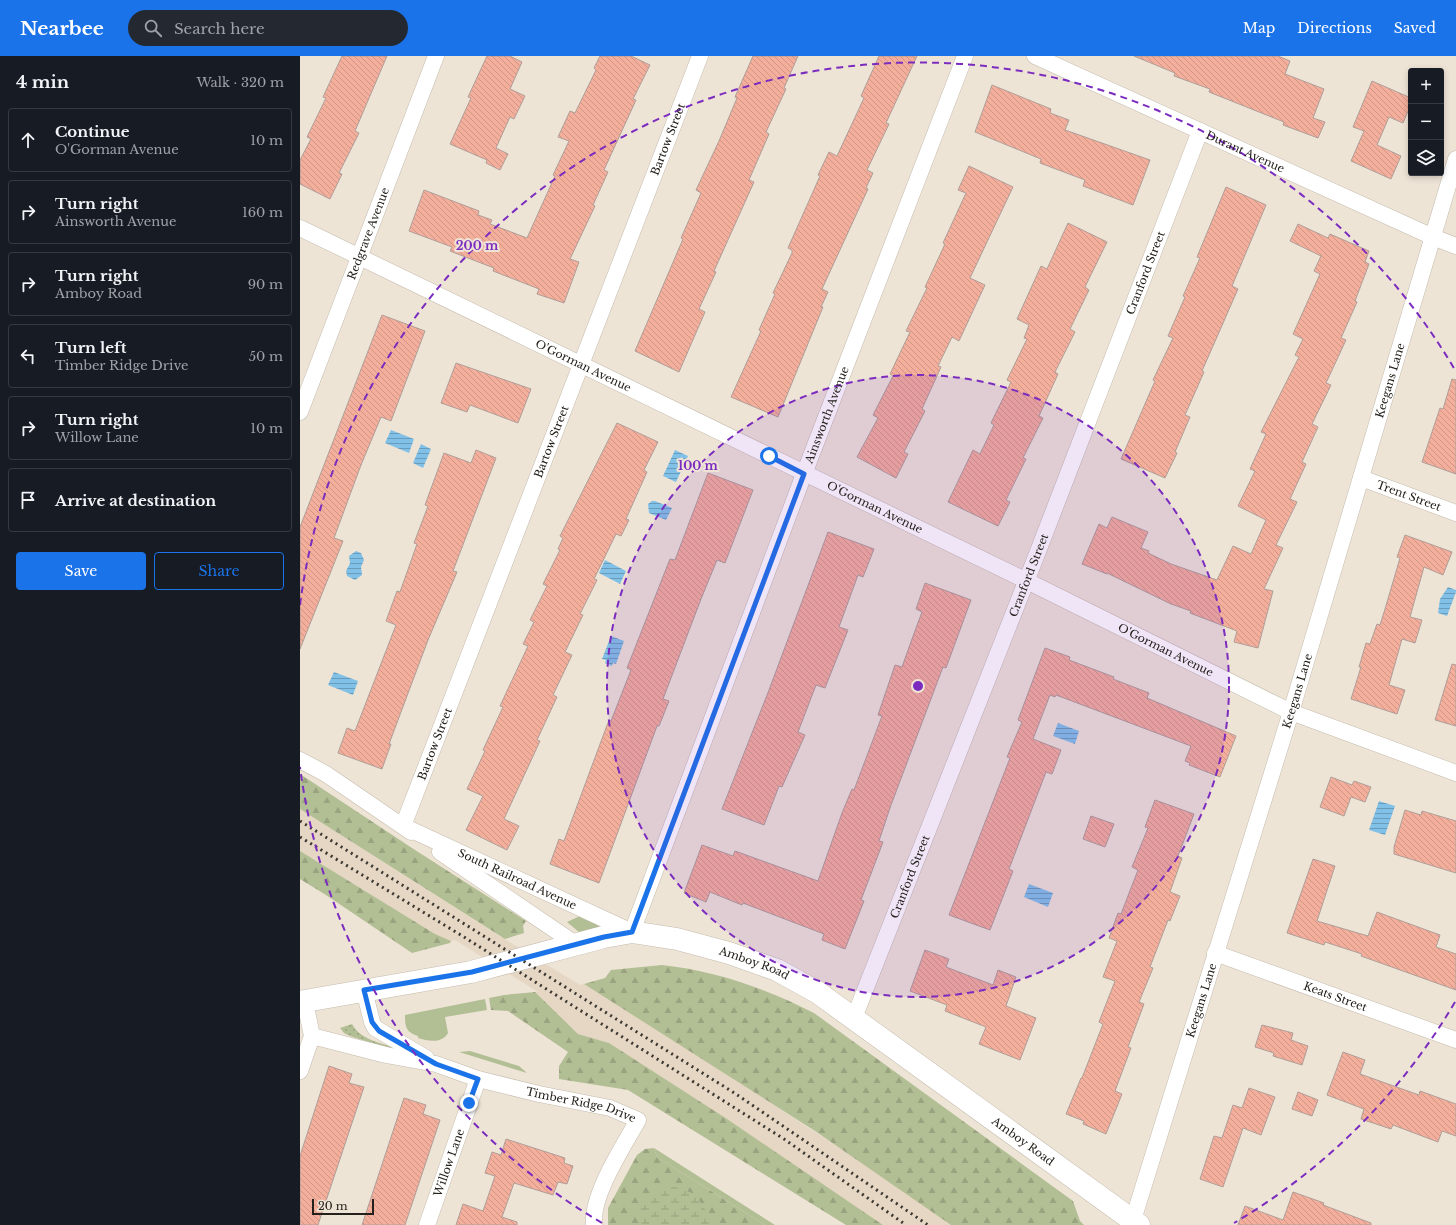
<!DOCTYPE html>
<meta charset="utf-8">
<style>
:root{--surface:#171b24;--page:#242831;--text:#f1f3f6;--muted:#9ea1a6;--line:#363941;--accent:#1a73e8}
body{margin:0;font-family:"Libre Baskerville",serif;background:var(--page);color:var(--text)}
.controls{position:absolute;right:12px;top:12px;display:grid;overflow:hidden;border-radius:4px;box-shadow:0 2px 6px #0003}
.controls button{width:36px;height:36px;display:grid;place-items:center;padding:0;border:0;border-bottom:1px solid var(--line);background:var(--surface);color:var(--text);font:20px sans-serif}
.scale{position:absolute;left:12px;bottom:10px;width:62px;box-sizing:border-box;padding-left:4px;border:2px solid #24201b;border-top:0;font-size:11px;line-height:14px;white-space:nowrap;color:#24201b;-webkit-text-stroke:3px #eee4d6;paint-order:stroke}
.stop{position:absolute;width:12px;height:12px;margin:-9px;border:3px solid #1a73e8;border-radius:50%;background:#fff}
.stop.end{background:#1a73e8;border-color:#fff;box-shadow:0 1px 4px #0008}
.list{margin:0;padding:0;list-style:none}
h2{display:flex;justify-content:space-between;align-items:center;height:52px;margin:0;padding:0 16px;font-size:17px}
h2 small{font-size:13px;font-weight:400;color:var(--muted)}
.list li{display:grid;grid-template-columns:26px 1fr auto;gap:12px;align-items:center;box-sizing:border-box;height:64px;margin:0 8px 8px;padding:0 8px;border:1px solid var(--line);border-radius:4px}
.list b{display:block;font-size:15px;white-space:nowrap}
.list p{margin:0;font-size:13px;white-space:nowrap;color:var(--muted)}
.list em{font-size:13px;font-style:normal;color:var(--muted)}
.actions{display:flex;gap:8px;padding:12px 16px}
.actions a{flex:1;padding:9px 0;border:1px solid var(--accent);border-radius:4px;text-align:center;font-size:14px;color:var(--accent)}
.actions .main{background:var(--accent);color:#fff}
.icon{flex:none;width:22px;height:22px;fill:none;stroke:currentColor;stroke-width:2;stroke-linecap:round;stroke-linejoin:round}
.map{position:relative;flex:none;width:1156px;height:1169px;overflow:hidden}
header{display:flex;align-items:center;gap:24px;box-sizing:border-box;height:56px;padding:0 20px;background:var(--accent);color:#fff}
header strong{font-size:19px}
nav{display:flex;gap:22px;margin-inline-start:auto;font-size:14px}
.search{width:280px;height:36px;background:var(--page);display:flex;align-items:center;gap:10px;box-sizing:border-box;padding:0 14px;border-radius:22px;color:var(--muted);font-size:15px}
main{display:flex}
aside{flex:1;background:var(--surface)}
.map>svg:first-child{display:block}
</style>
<header>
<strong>Nearbee</strong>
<div class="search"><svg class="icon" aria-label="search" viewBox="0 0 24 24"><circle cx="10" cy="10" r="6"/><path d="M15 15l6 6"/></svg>Search here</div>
<nav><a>Map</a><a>Directions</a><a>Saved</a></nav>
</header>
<main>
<aside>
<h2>4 min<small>Walk · 320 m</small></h2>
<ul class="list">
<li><svg class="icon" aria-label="ahead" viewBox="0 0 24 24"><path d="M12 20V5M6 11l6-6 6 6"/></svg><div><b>Continue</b><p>O'Gorman Avenue</p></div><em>10 m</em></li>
<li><svg class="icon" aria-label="right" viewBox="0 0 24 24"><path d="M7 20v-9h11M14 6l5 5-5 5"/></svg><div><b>Turn right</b><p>Ainsworth Avenue</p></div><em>160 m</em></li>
<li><svg class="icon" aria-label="right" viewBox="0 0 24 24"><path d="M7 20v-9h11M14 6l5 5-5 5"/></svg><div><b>Turn right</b><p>Amboy Road</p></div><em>90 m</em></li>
<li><svg class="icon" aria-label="left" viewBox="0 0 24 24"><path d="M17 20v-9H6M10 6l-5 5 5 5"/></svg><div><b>Turn left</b><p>Timber Ridge Drive</p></div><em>50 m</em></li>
<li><svg class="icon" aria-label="right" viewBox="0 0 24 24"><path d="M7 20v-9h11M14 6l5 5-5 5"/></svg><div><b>Turn right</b><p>Willow Lane</p></div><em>10 m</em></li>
<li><svg class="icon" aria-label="arrive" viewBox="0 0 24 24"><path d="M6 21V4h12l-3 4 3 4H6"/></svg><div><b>Arrive at destination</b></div></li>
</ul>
<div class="actions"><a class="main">Save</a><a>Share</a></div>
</aside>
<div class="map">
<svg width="1156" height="1169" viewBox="0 0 1156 1169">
<defs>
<pattern id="forest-firs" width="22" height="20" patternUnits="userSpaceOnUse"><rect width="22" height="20" fill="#b2be94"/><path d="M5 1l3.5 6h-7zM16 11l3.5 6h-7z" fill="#99a37f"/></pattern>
<pattern id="wetland-marsh" width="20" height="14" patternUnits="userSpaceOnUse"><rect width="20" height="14" fill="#b2be94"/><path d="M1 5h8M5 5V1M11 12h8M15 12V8" fill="none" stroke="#99a37f"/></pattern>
<pattern id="garden-dots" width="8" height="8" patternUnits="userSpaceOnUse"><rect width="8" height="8" fill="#b2be94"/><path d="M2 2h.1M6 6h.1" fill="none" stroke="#99a37f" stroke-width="1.8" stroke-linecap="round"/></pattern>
<pattern id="water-rules" width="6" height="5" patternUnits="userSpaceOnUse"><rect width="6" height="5" fill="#81c0e7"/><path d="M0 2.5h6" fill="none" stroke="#699cba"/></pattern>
<pattern id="building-back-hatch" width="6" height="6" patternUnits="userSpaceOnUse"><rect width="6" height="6" fill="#f3af9b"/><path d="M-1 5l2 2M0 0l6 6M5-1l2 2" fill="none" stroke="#d09685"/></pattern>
</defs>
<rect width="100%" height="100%" fill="#eee4d6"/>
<path fill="#e5d7c3" d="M0 753 190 874 280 929 284 928 408 1006 573 1114 651 1169H583L309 987 278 978 235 936H238L155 884 151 885 135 878 0 795Z"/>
<path fill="#b2be94" d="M280 860 300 868 303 872H292V877H280L267 866Z
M185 943 187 954 145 961 148 977C142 988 128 985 118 982V980C106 976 105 971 105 959Z
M170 995 219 1010 227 1017 159 996Z
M354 1092 475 1169H465L357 1101Z"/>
<path fill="url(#forest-firs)" d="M0 718 115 794 226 865 223 870 224 877 205 883 0 753Z
M0 795 135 878 151 885 150 887 112 897 26 839 0 823Z
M362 909C416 915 465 932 514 957L773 1145 780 1165 784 1169H651L515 1075 284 928 305 922 311 914Z
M235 936 278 978 309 987 427 1063 583 1169H546L328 1034 259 1023V1010L268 996 208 955 191 954 189 942 204 939Z
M354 1092 357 1101 465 1169H308V1152L337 1099 345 1093Z"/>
<path fill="url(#wetland-marsh)" d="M372 1130 395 1138 415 1169H342L340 1148 354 1136Z"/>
<path fill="url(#garden-dots)" d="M52 968C61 984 79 986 95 992L94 994 50 980 44 977 40 972Z"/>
<path fill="url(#water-rules)" d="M91 374 114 383 109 397 85 387Z
M121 388 131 393 123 412 113 407Z
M375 394 388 400 376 426 363 420Z
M352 445H355L372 452 366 464 349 457 348 448Z
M56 495 61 497 64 504 61 511 62 519 55 524 47 520 46 515 50 507 49 500Z
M305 504 326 515 320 528 299 517Z
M1148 531 1156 534V536L1147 560 1138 557 1140 543Z
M311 580 324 585 316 608 313 607 312 610 305 607 306 604 302 603Z
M34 616 58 625 53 639 28 629Z
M758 667 779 675 775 688 753 680Z
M1079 745 1095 750 1085 779 1069 774Z
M729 828 753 837 748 851 724 841Z"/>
<path fill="url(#building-back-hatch)" stroke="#af9e99" d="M42 0H87L55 75 59 77 39 117 42 118 30 143 0 128V104L11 83 7 81 26 42 23 41Z
M187 0H210L222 6 210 33 225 40 214 63 210 61 196 92 208 98 200 114 186 107 187 104 150 88 171 42 168 41Z
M300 0H331L350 9 333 43 336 44 304 114 308 116 293 149 295 150 270 203 279 206 264 247 237 238 239 233 193 215 194 212 150 195 152 191 109 175 124 134 179 155 178 159 192 164 190 168 227 182 255 120 253 119 269 85 258 81 270 55 275 57 296 14 294 12Z
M453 0H498L484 32 486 33 466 76 469 78 449 124 454 126 414 215 416 216 399 253 405 256 379 316 335 295 383 183 381 182 401 137 396 134 419 85 437 42 435 41Z
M579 0H617L586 67 589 68 567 114 573 117 566 132 568 133 522 233 528 236 521 251H523L478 361 431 341 461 275 459 274 475 238 473 237 492 197V194L488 192 520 120 518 119 529 96 537 100 564 42 561 40Z
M834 0H978L990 5 985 18 1024 33 1013 62 1025 66 1018 82 983 69 984 66 909 36 910 33 874 20 875 17Z
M1072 25 1111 42V48L1103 67 1089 61 1077 89 1101 100 1091 123 1051 105 1064 75 1053 71Z
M692 29 751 53 750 57 769 64 765 74 850 104 833 149 783 130 785 124 740 107 741 103 675 76Z
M669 110 713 131 670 222 685 229 659 285 652 281 638 310 641 311 622 353 625 355 604 396 608 398 596 422 557 401 578 362 573 359 593 320 590 318 610 276 606 275 627 232 625 231 645 188 643 187 666 137 658 134Z
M926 131 966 149 932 230 938 233 902 315 904 316 885 359 890 361 875 396 877 397 865 422 821 403 855 325 853 324 873 282 868 280 885 241 883 240 900 202 897 201Z
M768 167 807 186 785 231 789 234 770 273 775 276 755 316 758 318 739 360 743 362 723 402 726 403 706 444 710 446 698 470 648 446 673 394 680 398 694 369 691 367 711 326 707 324 727 283 724 282 729 269 717 263 741 210 747 213Z
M998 168 1028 182 1030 178 1069 195 1065 206 1069 208 1055 245 1057 246 1041 282 1046 284 1026 327 1031 329 1012 368 1018 371 1002 406 1006 408 990 443 997 446 976 489 983 492 964 533 973 535 958 592 934 586 937 575 890 557 891 555 871 548 807 517V518L782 508 799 468 807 472 812 461 848 476 841 492 849 495 848 497 871 508 917 524 933 490 951 498 966 464 938 450 955 415 950 413 966 378 961 376 999 301 995 299 1003 283 993 278 1020 218 1014 215 1021 200 990 185Z
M82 259 125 275 91 365 81 361 61 409 34 482 43 485 0 593V471Z
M156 307 231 333 218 367 170 349 167 356 141 347Z
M1152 323 1156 324V418L1122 406 1140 352 1143 353Z
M317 367 358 386 344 414 347 416 326 463 329 464 321 480 316 478 294 523 297 524 280 558 283 559 265 596 272 599 253 639 257 641 237 684 240 685 204 763 219 770 207 794 166 774 183 740 167 733 185 695 183 694 203 651 200 650 228 590 223 588 234 566 230 564 247 530 243 528 260 494 258 493 263 482 260 480Z
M176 394 196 402 153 515 157 516 128 584 89 688H91L82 713 38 697 47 672 55 675 96 569 86 565 97 535 100 536 117 488 114 487 128 450 125 449 144 397 171 407Z
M408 417 453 434 425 507 417 504 401 543 363 643 369 645 359 670H357L299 827 250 808 259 783 264 785 309 664 311 665 331 614 327 612 370 503 375 504Z
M528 476 574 493 563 521 558 519 539 571 548 574 525 632 516 629 498 676 505 679 482 731 479 730 464 769 422 753 469 634Z
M1105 479 1152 496 1143 519 1124 511 1110 561 1122 564 1115 587 1102 583 1089 629 1105 634 1097 658 1051 643 1061 611H1059L1066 587 1070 588 1077 568 1080 569 1085 553 1100 502 1097 501Z
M625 527 671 544 646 612 643 611 591 749 579 785 583 786 561 844 564 845 545 893 522 884 524 878 443 847 442 849 410 836 406 846 384 837 402 789 433 800 435 795 518 825 542 757 552 733 554 734 582 660 578 659 595 609 602 611 612 583 622 556 616 553Z
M745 592 770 601 769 604 814 621 813 623 849 637 847 642 936 680 920 721 889 709 890 707 885 705 891 690 756 639 755 641 750 639 733 683 761 694 752 718 746 716 709 813 713 815 690 874 649 859 710 702 707 701 722 666 718 664Z
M1152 608 1156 609V670L1135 664Z
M1031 721 1052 729 1054 725 1071 731 1065 746 1051 741 1044 760 1020 751Z
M855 744 894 758 878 800 882 802 870 836 880 840 870 865 868 864 850 911 853 912 839 946 844 948 828 991 831 992 815 1035 822 1038 806 1078 783 1068 784 1065 766 1058 781 1022H782L803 968 799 966 815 925 803 921 817 885 809 882 818 857 821 858 838 814 832 811 848 772 845 771Z
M1105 754 1121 759 1122 755 1156 765V817L1094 798V791Z
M791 760 814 768 805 791 783 783Z
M1013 803 1035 810 1017 865 1068 880 1077 856 1140 879 1136 891 1156 898V934L1061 900 1062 898 1025 886 1024 889 987 877Z
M625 894 649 903 646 911 693 929 698 914 716 921 706 950 736 962 720 1004 679 988 686 971 645 955 647 949 610 935Z
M962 969 993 977 991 984 1008 990 1002 1009 973 1000 974 997 955 991Z
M1043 996 1065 1004 1060 1018 1119 1039 1120 1035 1156 1048V1080L1142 1075 1138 1086 1093 1069 1091 1073 1061 1063 1064 1053 1027 1039Z
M29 1010 52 1018 49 1027 64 1031 18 1169H0V1100Z
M949 1032 975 1041 961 1079 943 1072 923 1131 900 1123 914 1080 922 1082 933 1049 942 1052Z
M998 1036 1018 1044 1012 1060 992 1053Z
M104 1042 126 1049 123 1058 140 1064 105 1169H62Z
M206 1083 265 1102 264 1107 273 1110 267 1128 258 1126 253 1139 214 1127 202 1161 217 1166V1169H156L163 1148 183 1155 195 1120 185 1117 192 1096 201 1099Z
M993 1136 1024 1147 1023 1149 1071 1167V1169H938L945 1150 983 1164Z"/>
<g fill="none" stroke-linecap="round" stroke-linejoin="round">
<g stroke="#c4bbad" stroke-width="17">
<g id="minor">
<path id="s1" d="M735 0 1133 181 1156 190"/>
<path id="s2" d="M0 172 727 525 991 656 1156 717"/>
<path id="s3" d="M0 356 136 0"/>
<path id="s4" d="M1061 422 1156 457"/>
<path d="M0 704 26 718 111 776"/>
<path id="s5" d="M103 770 332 876 504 418 665 0"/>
<path id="s6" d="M103 770 400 0"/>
<path d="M140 796 277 889"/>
<path id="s7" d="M915 897 1156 984"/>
<path d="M64 934 72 966 75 972 126 1002"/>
<path id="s8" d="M554 962 737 498 900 75"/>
<path id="s9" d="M12 980 86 999 136 1008 178 1023 239 1038 310 1052 338 1064C323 1091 291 1139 294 1169"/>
<path d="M0 1015 12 980 5 946"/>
<path id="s10" d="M833 1164 991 656 1156 103"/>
<path id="s11" d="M127 1169 178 1023"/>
</g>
</g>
<g stroke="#c4bbad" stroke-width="23">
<g id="secondary">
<path id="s12" d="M0 946 171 916 304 881 332 876 377 883 429 897 477 914 517 936 839 1169"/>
</g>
</g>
<use href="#minor" stroke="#fff" stroke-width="16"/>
<use href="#secondary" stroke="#fff" stroke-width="22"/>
<path stroke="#3c3731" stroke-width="3" stroke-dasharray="2 4" stroke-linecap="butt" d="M0 765 436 1038 628 1169
M0 781 164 881 484 1083 606 1169"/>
</g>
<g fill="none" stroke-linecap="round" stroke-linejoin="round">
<path stroke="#1a73e8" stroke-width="5" d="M169 1047 178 1023 136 1008 79 975 72 966 64 934 172 916 304 881 332 876 504 418 469 400"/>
</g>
<circle cx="618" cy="630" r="311" fill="#7b2cbf" fill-opacity=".12"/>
<g fill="none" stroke="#7b2cbf" stroke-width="2" stroke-dasharray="7 5">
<circle cx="618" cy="630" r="311"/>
<path d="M1155 946A623 623 0 0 1 934 1167M302 1167A623 623 0 0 1 0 711M0 549A623 623 0 0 1 1155 314"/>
</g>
<g text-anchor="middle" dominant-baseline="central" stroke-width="4" stroke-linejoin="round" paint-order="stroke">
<g font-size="11" fill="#24201b" stroke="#eee4d6">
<text stroke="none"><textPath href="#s6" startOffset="736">Bartow Street</textPath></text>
<text stroke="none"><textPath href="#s1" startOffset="231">Durant Avenue</textPath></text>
<text stroke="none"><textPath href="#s3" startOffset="191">Redgrave Avenue</textPath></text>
<text stroke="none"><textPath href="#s8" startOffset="800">Cranford Street</textPath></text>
<text stroke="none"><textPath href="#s2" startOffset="315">O'Gorman Avenue</textPath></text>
<text stroke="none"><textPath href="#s10" startOffset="878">Keegans Lane</textPath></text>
<text stroke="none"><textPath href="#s5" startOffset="805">Ainsworth Avenue</textPath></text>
<text stroke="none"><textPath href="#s6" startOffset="412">Bartow Street</textPath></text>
<text stroke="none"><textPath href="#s4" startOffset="51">Trent Street</textPath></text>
<text stroke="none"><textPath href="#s2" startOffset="639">O'Gorman Avenue</textPath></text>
<text stroke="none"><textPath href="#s8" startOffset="476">Cranford Street</textPath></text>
<text stroke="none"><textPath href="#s2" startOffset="963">O'Gorman Avenue</textPath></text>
<text stroke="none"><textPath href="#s10" startOffset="554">Keegans Lane</textPath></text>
<text stroke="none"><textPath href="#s6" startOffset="88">Bartow Street</textPath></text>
<text stroke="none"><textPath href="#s8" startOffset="152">Cranford Street</textPath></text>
<text stroke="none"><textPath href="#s5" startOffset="126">South Railroad Avenue</textPath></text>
<text stroke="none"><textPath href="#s12" startOffset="466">Amboy Road</textPath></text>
<text stroke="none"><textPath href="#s7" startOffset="128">Keats Street</textPath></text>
<text stroke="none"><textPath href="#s10" startOffset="230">Keegans Lane</textPath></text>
<text stroke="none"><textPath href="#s9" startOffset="278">Timber Ridge Drive</textPath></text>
<text stroke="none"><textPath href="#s12" startOffset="790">Amboy Road</textPath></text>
<text stroke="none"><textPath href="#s11" startOffset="66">Willow Lane</textPath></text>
</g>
</g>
<circle cx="618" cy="630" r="6" fill="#7b2cbf" stroke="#eee4d6" stroke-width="2"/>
<g font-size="12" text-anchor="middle" font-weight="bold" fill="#7b2cbf" stroke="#eee4d6" stroke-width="4" stroke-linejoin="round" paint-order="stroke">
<text x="177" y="194">200 m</text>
<text x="398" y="414">100 m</text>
</g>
</svg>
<div class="controls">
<button>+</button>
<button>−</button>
<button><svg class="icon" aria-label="layers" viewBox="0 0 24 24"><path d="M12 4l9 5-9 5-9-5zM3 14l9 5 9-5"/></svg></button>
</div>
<div class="scale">20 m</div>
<div class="stop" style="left:469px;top:400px"></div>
<div class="stop end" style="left:169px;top:1047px"></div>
</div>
</main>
